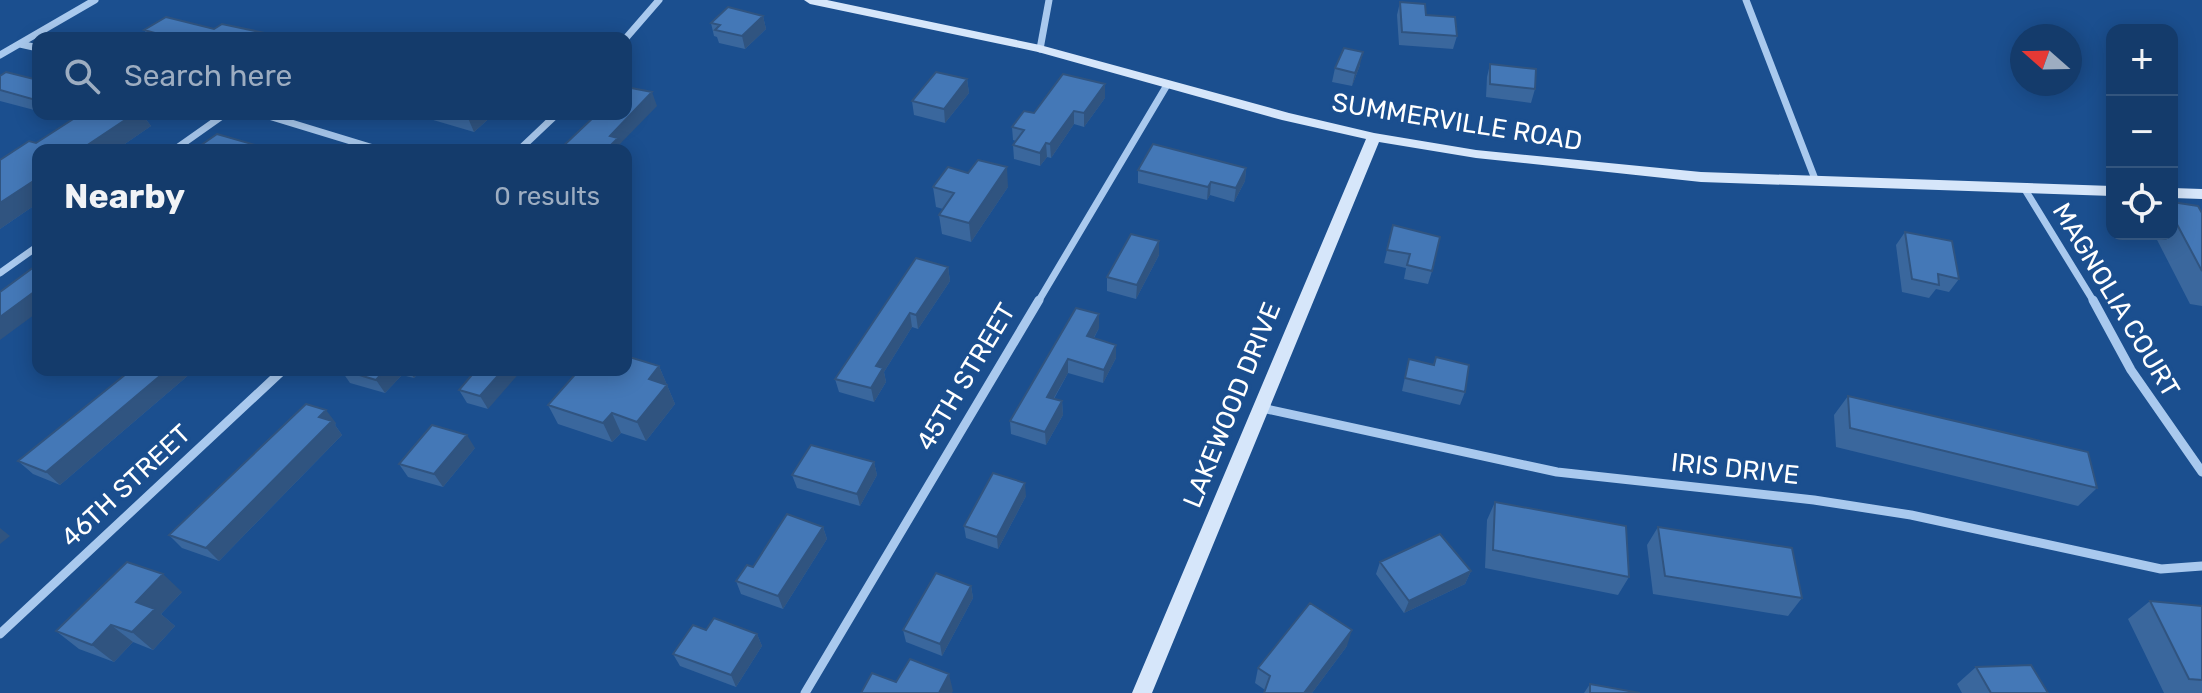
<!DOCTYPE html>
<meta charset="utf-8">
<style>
:root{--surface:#143b6b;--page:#1d4271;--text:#f1f3f6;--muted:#9dadc1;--line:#33557e}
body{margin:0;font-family:Rubik,sans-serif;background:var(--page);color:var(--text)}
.controls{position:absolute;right:24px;top:24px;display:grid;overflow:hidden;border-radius:16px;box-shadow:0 4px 20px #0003}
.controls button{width:72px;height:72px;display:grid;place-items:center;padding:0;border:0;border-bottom:2px solid var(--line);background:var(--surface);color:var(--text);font:40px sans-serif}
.compass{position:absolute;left:2010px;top:24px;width:72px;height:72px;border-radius:50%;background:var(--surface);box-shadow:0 4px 20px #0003;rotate:290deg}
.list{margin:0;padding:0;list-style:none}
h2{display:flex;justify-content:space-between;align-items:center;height:104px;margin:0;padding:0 32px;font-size:34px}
h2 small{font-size:26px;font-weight:400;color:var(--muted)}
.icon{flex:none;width:44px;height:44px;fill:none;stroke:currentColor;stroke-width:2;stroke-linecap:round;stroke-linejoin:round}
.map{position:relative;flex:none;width:2202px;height:693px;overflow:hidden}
.search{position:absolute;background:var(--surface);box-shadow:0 4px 20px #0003;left:32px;top:32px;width:600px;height:88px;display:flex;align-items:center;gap:20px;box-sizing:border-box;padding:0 28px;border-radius:16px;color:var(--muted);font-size:30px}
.panel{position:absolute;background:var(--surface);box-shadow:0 4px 20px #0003;left:32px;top:144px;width:600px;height:232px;border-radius:16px}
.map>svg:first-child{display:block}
</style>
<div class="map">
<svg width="2202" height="693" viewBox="0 0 2202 693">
<rect width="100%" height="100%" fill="#1b4f8f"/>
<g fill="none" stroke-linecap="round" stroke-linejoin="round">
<path stroke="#a9c9ee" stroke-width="7" d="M1746 0 1815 179
M626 38 659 0
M20 44 38 48
M1040 49 1049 0
M0 55 95 0
M262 114 380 150
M174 150 225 114
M519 150 557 114
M2024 188 2094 302
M0 273 38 246
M1038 302 1167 85"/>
<path stroke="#a9c9ee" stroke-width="9" d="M2093 300 2131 370 2202 472
M1262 408 1557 472 1814 500 1911 515 2161 569 2202 566
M0 634 283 370
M805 693 1039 300"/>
<path fill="#d6e6fa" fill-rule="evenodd" d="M804 0H827L1040 45 1289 113 1374 133 1476 150 1701 172 2112 186V196L1701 182 1476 158 1379 142 1152 693H1132L1366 139 1282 120 1038 52 810 4Z
M2172 188 2202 189V199L2172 198Z"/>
</g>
<path fill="#3a679d" d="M1400 2 1426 15 1457 36 1453 49 1399 45 1397 15Z
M763 16 766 29 745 49 719 43 717 37 714 36 711 23Z
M214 29 289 38H150L144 30Z
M1490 64 1535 89 1531 103 1486 97 1487 77Z
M1360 65 1352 86 1332 82 1335 68Z
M0 76 38 80V111L0 101Z
M967 79 969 93 945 123 914 115 912 101Z
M1105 98 1084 127 1074 124 1051 158 1047 157 1040 166 1014 159 1013 145 1016 141 1013 140 1012 127 1034 113Z
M66 114H142L151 126 116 150H38V203L0 229V160L36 143 71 120Z
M421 114H494L474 132 423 117Z
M1246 168 1245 181 1234 202 1210 195 1207 200 1138 183V170Z
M933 187H1008L971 242 942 234 939 215 943 209 936 207Z
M2172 202 2202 213V306L2190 304 2154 234H2172Z
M1393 225 1432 271 1428 284 1404 279 1406 268 1384 263Z
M1905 232 1959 279 1949 292 1936 289 1929 298 1902 292 1896 245Z
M1159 241V255L1136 299 1107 291V277Z
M948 267 950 281 918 329 912 327 884 372 886 382 874 402 839 392 835 379Z
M1099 328 1094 338 1116 358 1103 383 1068 373 1054 399 1062 401 1063 415 1046 445 1011 434 1010 421Z
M1436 357 1465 392 1460 405 1402 391 1409 359 1433 365Z
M659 366 675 404 646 441 621 433 612 442 558 424 548 405Z
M341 370H421L414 378 402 375 385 393 350 383Z
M476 370 488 409 467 403 459 390Z
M191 373 60 485 33 474 18 461Z
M1848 396 2097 488 2078 506 1836 447 1834 415Z
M336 423 335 425 342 435 219 561 182 548 169 535Z
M475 448 443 487 408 477 399 464Z
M874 462 877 475 860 506 797 488 792 475Z
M1026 496 998 549 966 538 964 526Z
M1495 502 1629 577 1618 595 1485 568 1487 520Z
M823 527 827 539 783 609 741 594 736 581 753 567Z
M1658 527 1802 598 1788 616 1653 594 1647 545Z
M1380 562 1471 571 1465 584 1404 613 1376 574Z
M971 586 973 598 942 656 906 642 903 630Z
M182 592 161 614 175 626 153 650 133 642 114 662 79 649 56 631Z
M2150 601 2202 606V693H2164L2128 619Z
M706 630 757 634 762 646 736 687 680 666 673 654Z
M1347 646 1312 693H1264L1265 690 1255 683 1258 668Z
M1976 667 2048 693H1962L1957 684Z
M1590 684 1640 693H1584Z"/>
<path fill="#305480" d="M763 16 766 29 745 49 742 36Z
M1363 52 1360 65 1352 86 1355 73Z
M967 79 969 93 945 123 944 109Z
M1105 84V98L1084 127V113Z
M652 92 657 106 620 144 623 150H606L610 136Z
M38 95V106L32 99Z
M1074 111V124L1051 158 1050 144Z
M134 114H142L151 126 116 150H80Z
M473 114H494L474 132 468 118Z
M1046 143 1047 157 1040 166V153Z
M1007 167 1008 187 971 242 969 223Z
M1246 168 1245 181 1234 202 1236 188Z
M38 178V203L0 229V203Z
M1211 182 1210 195 1207 200 1208 187Z
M1159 241V255L1136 299 1137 285Z
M948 267 950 281 918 329 916 315Z
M38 289V312L0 340V317Z
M910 313 912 327 884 372 886 382 874 402 871 388 876 366Z
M1099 314V328L1087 350V336Z
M1116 345V358L1103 383 1104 370Z
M1068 359V373L1047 410V397Z
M659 366 675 404 646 441 637 422 649 379Z
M167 370H188L191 373 60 485 46 472Z
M385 370H399L402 375 385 393 376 380Z
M408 370H421L414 378Z
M503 370H522L488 409 480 396Z
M1062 401 1063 415 1046 445 1045 432Z
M326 410 336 423 335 425 342 435 219 561 206 548Z
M612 413 621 433 612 442 603 423Z
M467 435 475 448 443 487 434 474Z
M874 462 877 475 860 506 857 494Z
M1025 483 1026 496 998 549 997 537Z
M823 527 827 539 783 609 778 596Z
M0 528 10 536 0 544Z
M1471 571 1465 584 1404 613 1409 601Z
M163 574 182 592 161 614 175 626 153 650 132 632 136 602Z
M971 586 973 598 942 656 940 644Z
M111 625 133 642 114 662 92 645Z
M1352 630 1347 646 1312 693H1304Z
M757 634 762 646 736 687 731 675Z
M949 674 953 691 952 693H939Z"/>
<path fill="#4478b7" stroke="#305480" stroke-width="2" d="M1400 2 1425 4 1426 15 1455 17 1457 36 1402 32Z
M728 7 763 16 742 36 715 30 720 25 711 23Z
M166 17 214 29 222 24 289 38H173L144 30Z
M1344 48 1363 52 1355 73 1335 68Z
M1490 64 1536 69 1535 89 1490 84Z
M6 72 38 80V95L32 99 0 90V76Z
M936 72 967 79 944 109 912 101Z
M1063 74 1105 84 1084 113 1074 111 1050 144 1046 143 1040 153 1013 145 1024 130 1012 127 1024 111 1034 113Z
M626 87 652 92 610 136 618 138 606 150H559L597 114H626Z
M81 114H134L80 150H38V178L0 203V160L29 141 36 143Z
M452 114H473L468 118Z
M217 134 262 147 258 150H194Z
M1153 144 1246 168 1236 188 1211 182 1208 187 1138 170Z
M978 160 1007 167 969 223 939 215 954 193 933 187 948 167 968 173Z
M2172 202 2198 206 2202 213V271L2172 215Z
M1393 225 1440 237 1432 271 1407 265 1410 254 1387 250Z
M1905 232 1952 241 1959 279 1938 274 1939 285 1912 279Z
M1131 234 1159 241 1137 285 1107 277Z
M916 258 948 267 916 315 910 313 876 366 883 368 871 388 835 379Z
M38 264V289L0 317V292Z
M1076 308 1099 314 1087 336 1116 345 1104 370 1068 359 1047 397 1062 401 1045 432 1010 421Z
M626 356 659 366 649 379 667 385 637 422 612 413 603 423 548 405 579 370H626Z
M1436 357 1469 365 1465 392 1405 378 1409 359 1434 365Z
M131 370H167L46 472 18 461Z
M343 370H385L376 380Z
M476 370H503L480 396 459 390Z
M1848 396 2088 452 2097 488 1850 428Z
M306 404 326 410 319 417 332 421 206 548 169 535Z
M432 425 467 435 434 474 399 464Z
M811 445 874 462 857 494 792 475Z
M993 473 1025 483 997 537 964 526Z
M1495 502 1626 526 1629 577 1493 550Z
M787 514 823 527 778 596 736 581 747 565 753 567Z
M1658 527 1792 548 1802 598 1665 576Z
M1440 534 1471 571 1409 601 1380 562Z
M127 562 163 574 136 602 155 609 132 632 111 625 92 645 56 631Z
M936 573 971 586 940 644 903 630Z
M2150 601 2202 606V680L2189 679Z
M1310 603 1352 630 1304 693H1264L1270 676 1258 668Z
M714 618 757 634 731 675 673 654 693 625 706 630Z
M910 659 949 674 939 693H861L872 673 896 682Z
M2031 665 2048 693H1991L1976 667Z
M1590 684 1640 693H1590Z"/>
<g text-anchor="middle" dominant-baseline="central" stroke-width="7" stroke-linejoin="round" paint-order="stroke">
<g font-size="26" fill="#fff" stroke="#1b4f8f">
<text transform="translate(1457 122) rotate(9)">SUMMERVILLE ROAD</text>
<text transform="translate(2116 300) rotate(59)">MAGNOLIA COURT</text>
<text transform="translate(966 377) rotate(-59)">45TH STREET</text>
<text transform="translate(1232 405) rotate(-68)">LAKEWOOD DRIVE</text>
<text transform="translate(1735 469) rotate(6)">IRIS DRIVE</text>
<text transform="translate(126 486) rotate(-43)">46TH STREET</text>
</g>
</g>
</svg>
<div class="controls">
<button>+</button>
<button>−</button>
<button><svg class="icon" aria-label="locate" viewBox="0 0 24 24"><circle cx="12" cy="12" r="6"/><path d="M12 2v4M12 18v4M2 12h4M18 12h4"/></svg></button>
</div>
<svg class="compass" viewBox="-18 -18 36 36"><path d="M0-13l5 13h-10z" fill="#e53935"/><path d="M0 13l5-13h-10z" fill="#9dadc1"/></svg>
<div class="search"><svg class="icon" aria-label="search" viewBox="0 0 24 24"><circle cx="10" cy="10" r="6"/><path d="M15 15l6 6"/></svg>Search here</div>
<section class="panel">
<h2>Nearby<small>0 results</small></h2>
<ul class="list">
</ul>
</section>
</div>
